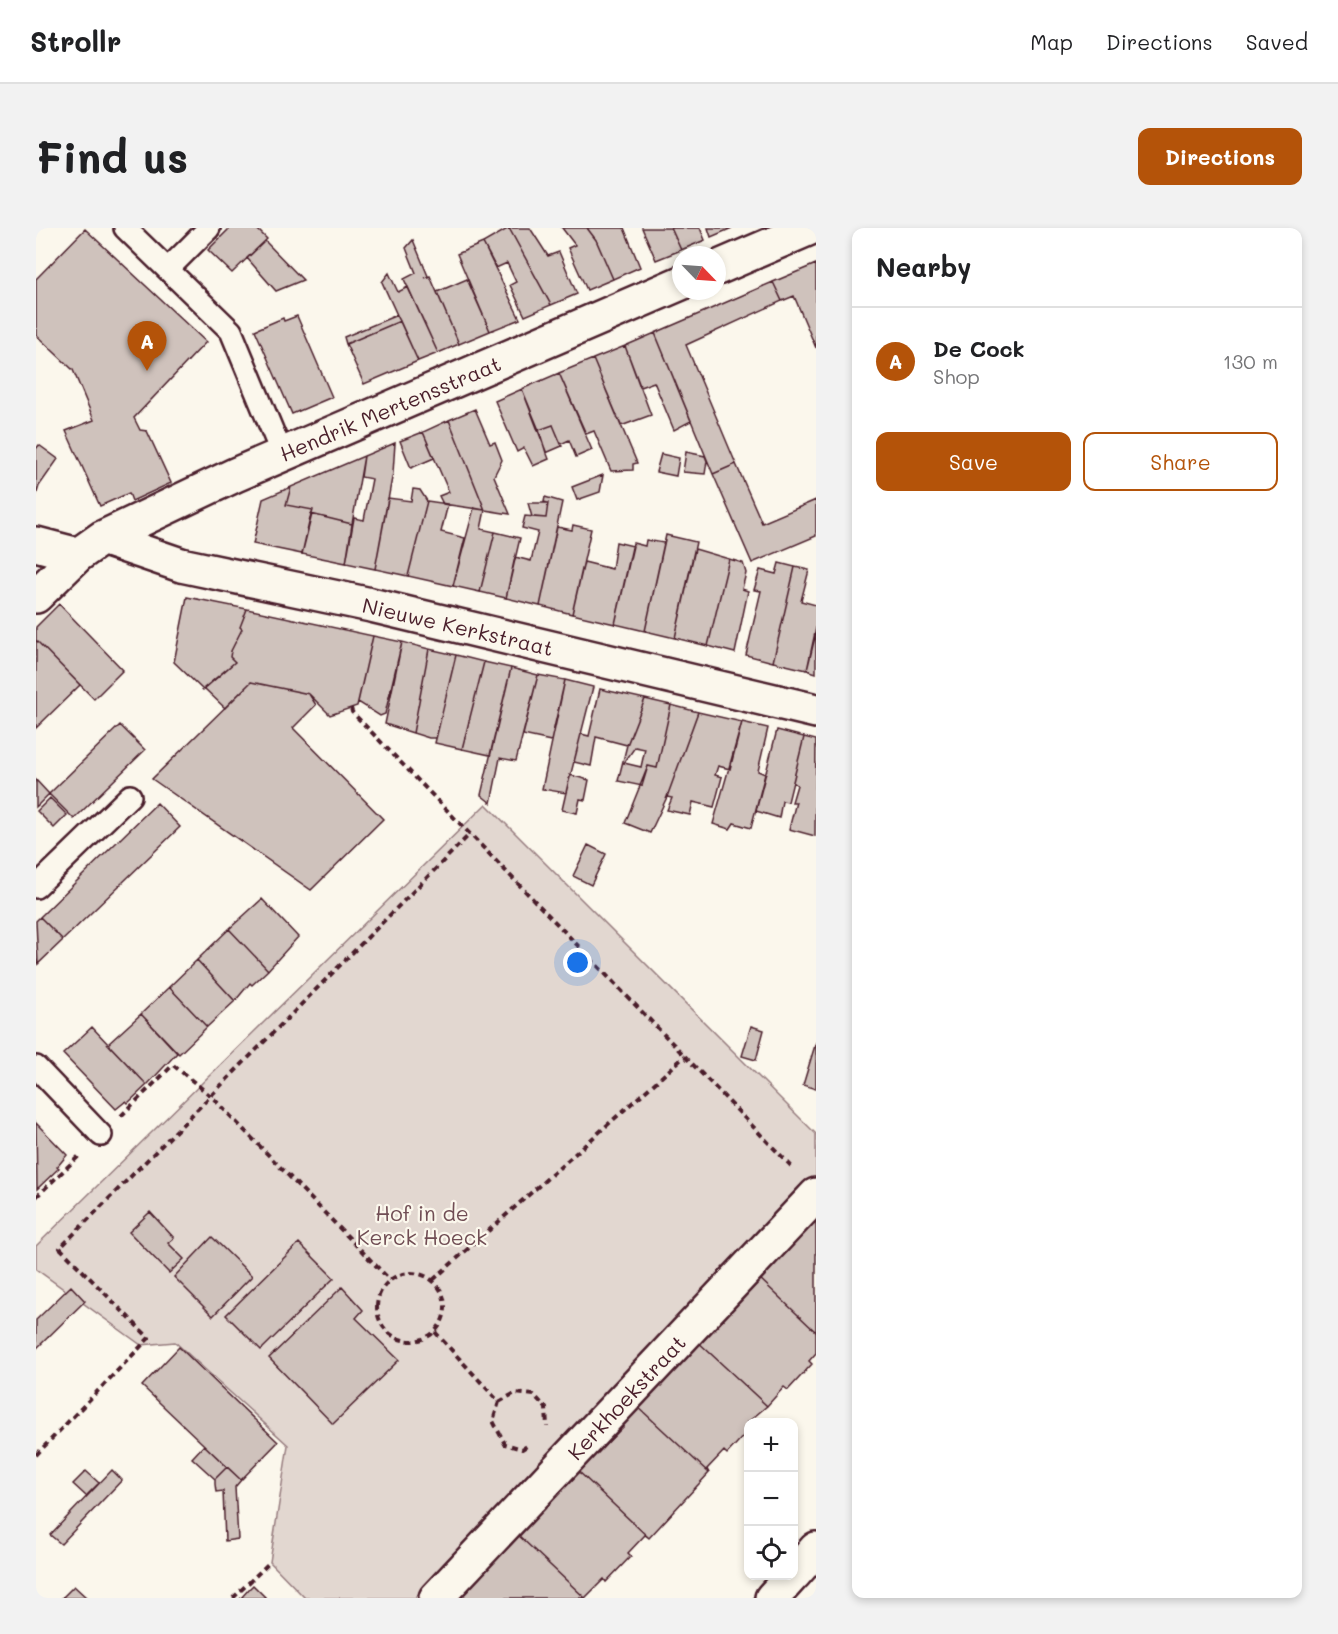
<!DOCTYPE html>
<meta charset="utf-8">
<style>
:root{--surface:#fff;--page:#f2f2f2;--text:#202124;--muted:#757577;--line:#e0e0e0;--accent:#b45309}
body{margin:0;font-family:Mali,sans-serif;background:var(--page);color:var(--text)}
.controls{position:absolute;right:18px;bottom:18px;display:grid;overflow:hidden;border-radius:12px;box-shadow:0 3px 9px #0003}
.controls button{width:54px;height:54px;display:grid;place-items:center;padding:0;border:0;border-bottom:2px solid var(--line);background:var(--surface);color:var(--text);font:30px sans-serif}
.compass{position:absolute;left:636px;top:18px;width:54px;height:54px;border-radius:50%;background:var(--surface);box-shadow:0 3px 9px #0003;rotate:115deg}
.you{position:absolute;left:542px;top:735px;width:21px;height:21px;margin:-15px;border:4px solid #fff;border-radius:50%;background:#1a73e8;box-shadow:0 0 0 9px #1a73e833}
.badge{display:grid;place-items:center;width:39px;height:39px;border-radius:50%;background:var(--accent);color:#fff;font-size:20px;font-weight:700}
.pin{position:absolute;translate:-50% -50px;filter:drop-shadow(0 2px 3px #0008)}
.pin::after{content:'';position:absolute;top:32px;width:21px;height:18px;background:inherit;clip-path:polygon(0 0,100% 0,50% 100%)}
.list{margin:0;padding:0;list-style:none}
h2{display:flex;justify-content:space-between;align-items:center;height:78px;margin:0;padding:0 24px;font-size:26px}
h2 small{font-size:20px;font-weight:400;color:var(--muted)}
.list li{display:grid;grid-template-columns:39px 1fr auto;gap:18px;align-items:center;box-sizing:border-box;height:108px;padding:0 24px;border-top:2px solid var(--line)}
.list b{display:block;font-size:22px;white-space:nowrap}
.list p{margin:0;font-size:20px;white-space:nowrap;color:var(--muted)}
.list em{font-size:20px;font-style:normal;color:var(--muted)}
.actions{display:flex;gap:12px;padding:18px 24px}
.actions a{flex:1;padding:14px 0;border:2px solid var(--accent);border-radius:12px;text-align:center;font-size:21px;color:var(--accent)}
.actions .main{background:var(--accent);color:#fff}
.icon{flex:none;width:33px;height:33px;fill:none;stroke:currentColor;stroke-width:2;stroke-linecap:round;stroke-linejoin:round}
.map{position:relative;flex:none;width:780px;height:1370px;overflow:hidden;border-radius:12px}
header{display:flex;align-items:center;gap:36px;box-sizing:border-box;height:84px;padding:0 30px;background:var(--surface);border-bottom:2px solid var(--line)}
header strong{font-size:28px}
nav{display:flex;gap:33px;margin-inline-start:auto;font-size:21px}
.intro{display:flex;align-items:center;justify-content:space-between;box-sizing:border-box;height:144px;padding:0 36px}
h1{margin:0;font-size:42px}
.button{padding:15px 27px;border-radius:12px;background:var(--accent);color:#fff;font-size:21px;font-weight:700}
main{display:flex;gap:36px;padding:0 36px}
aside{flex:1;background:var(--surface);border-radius:12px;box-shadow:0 3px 9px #0003}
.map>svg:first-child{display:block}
</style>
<header>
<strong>Strollr</strong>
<nav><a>Map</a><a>Directions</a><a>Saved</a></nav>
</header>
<div class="intro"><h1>Find us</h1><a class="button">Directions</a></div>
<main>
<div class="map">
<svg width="780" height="1370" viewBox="0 0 780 1370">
<rect width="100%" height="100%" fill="#fbf7ec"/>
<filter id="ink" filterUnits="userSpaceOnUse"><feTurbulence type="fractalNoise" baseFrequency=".0167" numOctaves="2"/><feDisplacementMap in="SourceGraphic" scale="12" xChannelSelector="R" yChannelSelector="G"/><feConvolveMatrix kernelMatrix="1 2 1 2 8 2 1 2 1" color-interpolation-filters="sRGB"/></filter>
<g filter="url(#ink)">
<path fill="#e2d7d0" stroke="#967b7e" stroke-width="1.5" d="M450 576 780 906V950L379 1370H269L234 1334 252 1217 139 1114 105 1117 0 1041V1018Z"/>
<path fill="#cfc2bc" stroke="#4a1f2b" stroke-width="1.5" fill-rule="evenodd" d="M194 0H220L231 11 196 45 172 22Z
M473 0 515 77 489 88 474 57 480 54 471 35 460 40 447 15Z
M473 0H494L512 28 523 24 541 66 515 77Z
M526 0H551L560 12 577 51 551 62 532 20 539 17Z
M551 0H588L604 39 577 51 560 12Z
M606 0H635L645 22 620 32Z
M635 0H664L669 12 645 22Z
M672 0H696L675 9Z
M49 1 170 114 98 190 104 202 111 203 135 255 96 273 93 265 64 278 30 203 58 192 37 142 0 107V51Z
M377 12 392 48 389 50 394 48 423 116 402 125 368 51 380 45 370 20Z
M229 13 267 52 240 63 211 30Z
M447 15 484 91 454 103 421 26Z
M780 36V120L758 68 746 73 737 54Z
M353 45 362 64 372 59 402 125 382 133 346 54Z
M431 51 454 103 423 116 401 64Z
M737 54 746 73 650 117 700 236 677 246 619 105Z
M361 87 364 93 310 116 308 109Z
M261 88 296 169 256 186 219 102 247 90 248 93Z
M364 93 382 133 328 156 310 116Z
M619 105 655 193 638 202 618 154 604 159 589 118Z
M589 118 615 187 585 198 557 131Z
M557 131 601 235 597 236V242L575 243 558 203 550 206 523 145Z
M523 145 556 222 540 229 533 212 525 216 517 197 503 202 486 161Z
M486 161 513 231 497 238 488 220 481 224 459 173Z
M439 181 454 216 459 214 466 232 458 248 474 286 449 282 413 192Z
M413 192 449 282 407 276 403 268 413 264 387 204Z
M517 197 526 218 510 225 503 202Z
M387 204 398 230 375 240 364 213Z
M359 215 357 245 339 341 310 335 318 290 328 292 336 251 325 249 328 228Z
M3 217 22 231 3 258 0 268V221Z
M650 224 669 228 671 233 669 246 647 244Z
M625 226 643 230 640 248 620 244Z
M328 228 316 296 275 286 277 282 250 277 255 259Z
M700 236 726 295 780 272V308L716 335 677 246Z
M567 247 564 264 541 272 536 259Z
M255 259 250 277 277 282 266 326 217 316 227 271Z
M377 261 384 262 391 273 372 348 339 341 352 270 375 273Z
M509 269 526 274 504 378 470 370 479 329 495 333 502 304 486 300 489 288 510 290 512 275 508 274Z
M391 273 412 276 405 304 429 310 417 358 372 348Z
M492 275H512L510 290 496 289Z
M438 280 449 282 445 301 459 304 444 364 417 358Z
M275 286 316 296 310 335 266 326Z
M537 297 555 301 536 386 504 378 521 299 536 302Z
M459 304 484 310 470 370 444 364Z
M630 307 660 314 639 410 609 403Z
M610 312 628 315 609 403 579 396 597 315 609 318Z
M580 314 597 318 579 396 536 386 548 334 576 341Z
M659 321 693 331 672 418 639 410Z
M693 331 707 335 710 345 706 361 712 363 699 425 672 418Z
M743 335 759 339 737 434 710 427 725 363 718 362 724 342 740 346Z
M759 339 773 342 765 373 780 377V400L771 442 737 434Z
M151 369 211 381 204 399 206 401 195 423 194 429 199 434 167 462 138 434Z
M23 376 87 442 58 471 0 412V399Z
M211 381 337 408 321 478 294 487 273 466 215 454 189 480 168 460 199 434 194 429 195 423 206 401 204 399Z
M780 405V445L771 442Z
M337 408 366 414 349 486 344 488 322 474Z
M0 412 44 457 0 500Z
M366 414 393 421 377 505 349 496Z
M393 421 420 427 400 510H393L377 505Z
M420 427 448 434 426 521 399 515Z
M448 434 475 440 454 527 426 521Z
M475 440 502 447 480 533 464 530 455 575 445 567Z
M502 447 529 452 515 513 487 507Z
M529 452 557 459 530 565 506 561Z
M215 454 273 466 280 477 257 500 347 591 275 662 116 551Z
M564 461 609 471 591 517 560 509 555 538 538 534 545 506 553 508Z
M609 471 635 477 621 540 612 538 606 558 582 553 591 517ZM599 519 609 521 605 539 588 535Z
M635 477 662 484 631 569 614 605 589 595 612 538 621 540Z
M662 484 706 494 694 541 682 538 679 547 686 549 678 579 657 574 654 587 631 582 636 570 631 569Z
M706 494 732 500 722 543 729 546 715 600 698 595 694 601 677 596Z
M84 497 109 522 38 591 13 566Z
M741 502 768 509 752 574 746 573 743 590 720 583Z
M768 509 780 512 779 608 753 601 760 574H756L761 557 757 554Z
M534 547 553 552 549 572 544 571 541 585 526 582Z
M0 552 13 566 0 579Z
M14 570 31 587 18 600 1 583Z
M121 575 144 599 27 712 4 689Z
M552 617 570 626 555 657 537 648Z
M226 671 262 709 232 742 193 701Z
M4 689 27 712 2 736 0 693Z
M193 701 232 742 216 757 214 755 199 773 161 732Z
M161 732 199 773 171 799 133 759Z
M133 759 171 799 143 826 105 786Z
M105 786 141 825 111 857 72 816Z
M715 798 728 802 720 832 706 828Z
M56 799 111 857 92 875 90 873 80 881 27 826Z
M780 814V861L767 857Z
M0 895 31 927 21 939 23 940 1 961Z
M114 984 138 1010 132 1015 148 1031 133 1045 93 1004Z
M780 985V1104L721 1048Z
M176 1009 216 1048 177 1088 138 1049Z
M263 1015 298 1050 225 1122 190 1087Z
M721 1048 780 1104V1125L773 1133 776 1136 752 1162 748 1159 731 1178 660 1112Z
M35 1058 49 1073 0 1121V1092Z
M306 1059 327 1082 320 1090 363 1132 297 1196 233 1130Z
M660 1112 731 1178 712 1194V1203L691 1226 688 1223 671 1241 673 1245 600 1177Z
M143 1119 242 1214 205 1252 106 1158Z
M600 1177 673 1245 613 1310 540 1241 557 1222 561 1226 574 1212 587 1199 583 1195Z
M168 1217 191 1239 179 1251 156 1230Z
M191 1239 205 1252 199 1259 202 1311 189 1313 187 1263 180 1264 179 1256V1251Z
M540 1241 613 1310 609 1307 592 1325 595 1328 570 1354 568 1351 549 1370 480 1305Z
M76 1242 86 1252 25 1316 14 1307Z
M50 1243 63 1255 50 1268 37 1256Z
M480 1305 549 1370H422Z
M217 1357 230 1370H205L213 1361Z
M38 1358 51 1370H26Z"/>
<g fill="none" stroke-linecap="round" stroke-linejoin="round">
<g stroke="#4a1f2b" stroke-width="26">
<path id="lane" d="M89 0 195 103 246 226
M132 41 173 0
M0 659 94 568
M0 839 65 907"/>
</g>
<g stroke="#4a1f2b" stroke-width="38">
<path id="street" d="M681 40 774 0
M66 310 145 337 335 377 780 483
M0 316 42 327
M0 368 42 327 66 310 199 247 645 55
M758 1346 780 1321
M400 1370 780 967
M736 1370 756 1348"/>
</g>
<path stroke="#4a1f2b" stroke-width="4" stroke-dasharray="6 4.5" stroke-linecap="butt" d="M315 480 316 484 757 940
M85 888 137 837 175 868 354 1052
M0 969 43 928
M341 1079a34 34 0 1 1 68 0a34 34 0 1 1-68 0Z
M397 1052 649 828
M399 1104 463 1174 457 1193 469 1216 486 1221 491 1218
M463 1174 479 1165 498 1167 510 1180 511 1199
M0 1227 113 1110 24 1020 434 606
M197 1370 234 1334"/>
<use href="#lane" stroke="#fbf7ec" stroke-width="21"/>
<use href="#street" stroke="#fbf7ec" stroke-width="33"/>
</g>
</g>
<g text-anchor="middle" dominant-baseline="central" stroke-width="4.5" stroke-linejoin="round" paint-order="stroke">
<g font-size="21" fill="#4a1f2b" stroke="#fbf7ec">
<text transform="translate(354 180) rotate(-23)">Hendrik Mertensstraat</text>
<text transform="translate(422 398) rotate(13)">Nieuwe Kerkstraat</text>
<text transform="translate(590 1169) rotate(-47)">Kerkhoekstraat</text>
</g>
<g font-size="21" fill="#704d54" stroke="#fbf7ec">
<text x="386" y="984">Hof in de<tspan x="386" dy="24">Kerck Hoeck</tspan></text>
</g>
</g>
</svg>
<div class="controls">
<button>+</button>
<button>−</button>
<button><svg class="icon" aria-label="locate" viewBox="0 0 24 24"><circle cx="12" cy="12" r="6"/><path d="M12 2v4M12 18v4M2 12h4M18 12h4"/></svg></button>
</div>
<svg class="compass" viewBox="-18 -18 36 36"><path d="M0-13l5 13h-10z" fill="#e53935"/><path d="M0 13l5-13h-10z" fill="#757577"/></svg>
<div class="you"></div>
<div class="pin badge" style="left:111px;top:143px">A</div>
</div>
<aside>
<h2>Nearby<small></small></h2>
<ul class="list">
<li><span class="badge">A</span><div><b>De Cock</b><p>Shop</p></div><em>130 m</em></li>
</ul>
<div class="actions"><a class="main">Save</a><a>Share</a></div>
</aside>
</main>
